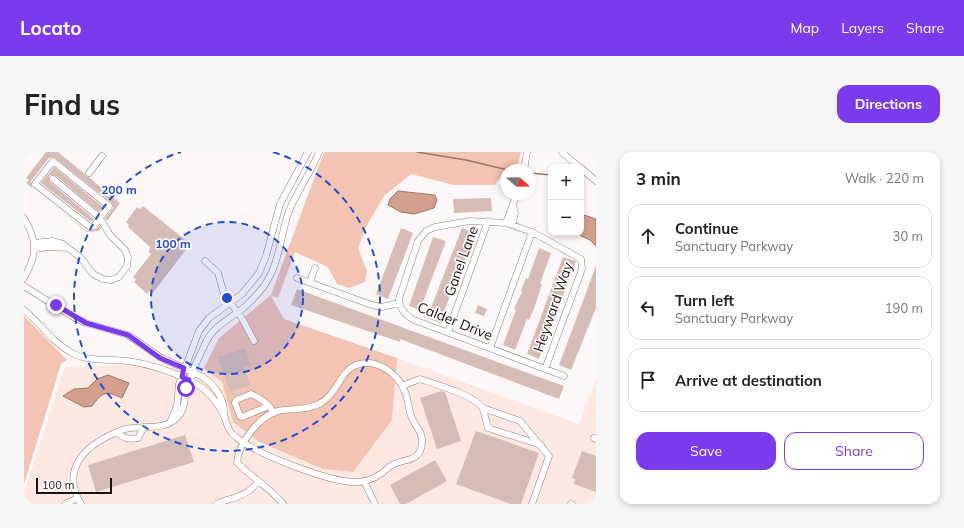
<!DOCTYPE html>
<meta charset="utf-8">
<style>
:root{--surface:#fff;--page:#f6f6f6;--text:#222;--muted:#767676;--line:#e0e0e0;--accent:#7c3aed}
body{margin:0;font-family:Mulish,sans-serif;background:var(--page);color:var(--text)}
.controls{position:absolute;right:12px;top:12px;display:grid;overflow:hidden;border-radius:8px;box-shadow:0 2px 6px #0003}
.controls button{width:36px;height:36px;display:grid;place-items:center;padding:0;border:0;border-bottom:1px solid var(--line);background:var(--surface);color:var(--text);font:20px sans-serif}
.compass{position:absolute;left:476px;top:12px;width:36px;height:36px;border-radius:50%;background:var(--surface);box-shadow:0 2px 6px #0003;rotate:110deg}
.scale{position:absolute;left:12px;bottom:10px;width:76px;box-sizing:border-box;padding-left:4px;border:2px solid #1b1310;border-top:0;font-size:11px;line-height:14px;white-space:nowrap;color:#1b1310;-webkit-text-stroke:3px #fdf8f7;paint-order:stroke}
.stop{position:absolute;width:12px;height:12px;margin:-9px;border:3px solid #7c3aed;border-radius:50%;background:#fff}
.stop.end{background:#7c3aed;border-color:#fff;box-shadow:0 1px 4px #0008}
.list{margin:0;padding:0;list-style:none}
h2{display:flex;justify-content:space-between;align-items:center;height:52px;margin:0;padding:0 16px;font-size:17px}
h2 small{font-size:13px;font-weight:400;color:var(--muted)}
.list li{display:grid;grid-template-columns:26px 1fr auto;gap:12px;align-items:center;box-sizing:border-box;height:64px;margin:0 8px 8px;padding:0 8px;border:1px solid var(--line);border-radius:12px}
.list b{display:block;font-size:15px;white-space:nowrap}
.list p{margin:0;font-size:13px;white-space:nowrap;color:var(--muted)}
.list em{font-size:13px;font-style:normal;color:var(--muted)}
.actions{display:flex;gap:8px;padding:12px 16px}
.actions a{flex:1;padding:9px 0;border:1px solid var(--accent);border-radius:12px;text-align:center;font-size:14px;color:var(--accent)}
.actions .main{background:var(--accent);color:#fff}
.icon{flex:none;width:22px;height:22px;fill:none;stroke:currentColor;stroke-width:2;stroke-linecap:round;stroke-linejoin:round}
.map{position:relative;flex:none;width:572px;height:352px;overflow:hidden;border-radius:12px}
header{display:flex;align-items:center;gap:24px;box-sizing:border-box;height:56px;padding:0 20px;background:var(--accent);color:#fff}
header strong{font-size:19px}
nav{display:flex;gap:22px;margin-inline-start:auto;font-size:14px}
.intro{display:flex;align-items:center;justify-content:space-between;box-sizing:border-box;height:96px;padding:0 24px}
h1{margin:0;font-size:28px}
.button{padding:10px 18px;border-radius:12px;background:var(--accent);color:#fff;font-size:14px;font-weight:700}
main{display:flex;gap:24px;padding:0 24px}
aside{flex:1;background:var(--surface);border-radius:12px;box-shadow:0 2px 6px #0003}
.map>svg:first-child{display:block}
</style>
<header>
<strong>Locato</strong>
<nav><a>Map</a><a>Layers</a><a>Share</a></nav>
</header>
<div class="intro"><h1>Find us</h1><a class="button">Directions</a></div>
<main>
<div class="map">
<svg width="572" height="352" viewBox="0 0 572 352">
<rect width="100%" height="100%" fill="#fdf8f7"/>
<path fill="#fde9e2" d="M373 206 555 272 572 226V352H0V341L41 215 94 213 180 216 198 230 209 270 234 291 299 317 368 268Z"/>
<path fill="#f3c3b3" d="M300 0H497L493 18H482V27H475L471 33H430L387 22 360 44 342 75 334 96 343 119 341 130 325 136 313 132 304 115 271 100 254 146 247 144 260 167 373 206 368 268 329 320 299 317 235 290 209 270 198 230 180 216 195 186 247 143Z
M0 164 43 208 37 212 0 332Z"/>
<path fill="#d3a08e" stroke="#9c7668" d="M374 39 411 43 413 48 410 56 390 62 377 60 364 53 366 47Z
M557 62 572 67V94L566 88 551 81H557Z
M84 223 105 231 98 246C82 239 79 239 68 254L60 255 39 244 50 237 64 236 73 227Z"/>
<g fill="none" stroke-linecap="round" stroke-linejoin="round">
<path stroke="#9c7668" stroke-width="1.5" d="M393 0 442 8 484 18
M506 21 527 23"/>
</g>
<path fill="#d5bdb5" d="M22 0H34L96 51 83 69 81 66 89 56 88 51 30 5 25 6 7 29 8 36 63 79 71 78 76 74 77 76 75 79 63 80 2 31 5 28 2 26Z
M30 15 79 55 75 60 32 24 28 23 25 24 26 30 70 67 67 70 17 31Z
M467 46 468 59 430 61 429 47Z
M119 54 164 90 162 93 164 95 128 142 125 139 123 142 110 130 112 127 109 125 127 102 125 100 126 95 104 75 105 73 102 70 113 55 116 57Z
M377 76 389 81 364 147 352 142Z
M438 76 451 81 429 142 427 141 416 171 403 166Z
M409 85 422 89 396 158 385 154Z
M515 96 527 101 516 132H518L511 154 505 168 503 167 491 198 479 193 492 158 490 157 498 140 497 139 502 126 504 127Z
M539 105 552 109 515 207 503 202Z
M572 114V156L547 218 535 213Z
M273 137 540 234 535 247 376 187V190L267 153Z
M454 153 463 157 460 164 451 161Z
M221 196 227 213 220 215 226 233 206 240 194 205Z
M417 239 421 240 437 289 413 297 396 246Z
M452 279 515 301 497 352H487L432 332Z
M161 283 170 310 72 340 64 313Z
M558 299 572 304V340L550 332 551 327 548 326Z
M411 308 423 329 382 352H376L366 333Z"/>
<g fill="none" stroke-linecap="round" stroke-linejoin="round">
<g stroke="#957f77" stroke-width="7">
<path id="minor" d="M538 0 555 15
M29 9 85 54 70 74 66 75 11 32Z
M557 16 572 29
M500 18 503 0
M65 21 78 4
M0 66C14 90 13 103 0 126
M482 71 493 42
M488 73 491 61 489 53
M11 91 28 89 39 92 57 106 69 122 79 127 87 128 95 125 103 114 104 106 101 98 86 83 76 66 29 27
M11 97 24 95 44 96
M181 109 194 121 200 142 219 168 230 189
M273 126 348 153 358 155 375 151
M286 130 291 116
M0 134 51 166 62 171 104 183 136 205 179 225C190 233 200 246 200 260
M0 158C17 172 29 191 48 201 65 210 85 207 104 209 126 212 149 220 169 230 184 238 194 250 201 266 203 273 205 280 212 285 232 302 309 332 335 330 347 329 357 323 365 315 377 305 397 313 398 290 399 280 391 274 388 266 384 258 385 249 381 240 374 221 351 204 330 214 316 220 313 243 295 252 282 259 268 256 254 259 235 264 215 291 213 310 227 326 246 335 259 352
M424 180 464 69
M466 196 508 80
M521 217 558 117 557 107 508 80 482 71 446 69 411 75 402 79 394 89 375 147C375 156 382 164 390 168L540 224
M378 234 396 227C411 232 453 244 459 257 461 263 462 270 464 276L517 293
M245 254 218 265 216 264 211 251 212 248 227 242C236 246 245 252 250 261
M459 256 496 269 525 304 508 352
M147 268 153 254 155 232 175 179 185 166 218 142 235 121 242 104 256 52 284 0
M93 281C100 286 105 288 114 286L120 275
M570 286 572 287
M340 329 351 352
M41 352 54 346
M57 352C35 315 64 291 98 278 115 272 139 280 153 266 163 256 159 244 164 232 169 218 175 204 182 190 189 175 204 168 217 158 226 151 233 143 240 134 256 111 256 84 265 59 273 39 287 21 295 0
M192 352C209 345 224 345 234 329
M547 352H548"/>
</g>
<use href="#minor" stroke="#fff" stroke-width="6"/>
</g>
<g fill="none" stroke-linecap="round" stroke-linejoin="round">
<path stroke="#7c3aed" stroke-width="5" d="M32 153 62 171 104 183 136 206 160 216 158 225 165 228 162 236"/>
</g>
<circle cx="203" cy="146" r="76" fill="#1d4ed8" fill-opacity=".12"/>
<g fill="none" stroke="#1d4ed8" stroke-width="2" stroke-dasharray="7 5">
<circle cx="203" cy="146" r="76"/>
<path d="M249 0A153 153 0 1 1 157 0"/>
</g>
<g text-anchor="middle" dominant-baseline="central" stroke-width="3.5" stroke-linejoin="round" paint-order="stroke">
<g font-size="14" fill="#1b1310" stroke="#fdf8f7">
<text transform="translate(437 109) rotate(-70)">Ganel Lane</text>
<text transform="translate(529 155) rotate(-71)">Heyward Way</text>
<text transform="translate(431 169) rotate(22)">Calder Drive</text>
</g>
</g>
<circle cx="203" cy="146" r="6" fill="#1d4ed8" stroke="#fdf8f7" stroke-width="2"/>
<g font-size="12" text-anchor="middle" font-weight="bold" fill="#1d4ed8" stroke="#fdf8f7" stroke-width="3.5" stroke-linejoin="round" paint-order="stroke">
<text x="95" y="42">200 m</text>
<text x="149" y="96">100 m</text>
</g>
</svg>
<div class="controls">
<button>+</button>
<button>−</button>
</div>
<svg class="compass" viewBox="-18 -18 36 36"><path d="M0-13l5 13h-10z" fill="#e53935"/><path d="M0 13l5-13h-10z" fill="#767676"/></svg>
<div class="scale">100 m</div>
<div class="stop" style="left:162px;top:236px"></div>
<div class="stop end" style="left:32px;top:153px"></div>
</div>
<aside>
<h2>3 min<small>Walk · 220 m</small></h2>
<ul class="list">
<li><svg class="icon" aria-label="ahead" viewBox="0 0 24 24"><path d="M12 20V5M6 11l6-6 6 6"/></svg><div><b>Continue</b><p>Sanctuary Parkway</p></div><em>30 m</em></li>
<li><svg class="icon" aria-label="left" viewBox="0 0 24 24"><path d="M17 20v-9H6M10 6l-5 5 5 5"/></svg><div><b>Turn left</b><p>Sanctuary Parkway</p></div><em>190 m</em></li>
<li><svg class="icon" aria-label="arrive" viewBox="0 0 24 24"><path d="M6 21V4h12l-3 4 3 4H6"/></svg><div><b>Arrive at destination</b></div></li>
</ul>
<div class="actions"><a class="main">Save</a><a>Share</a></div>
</aside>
</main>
